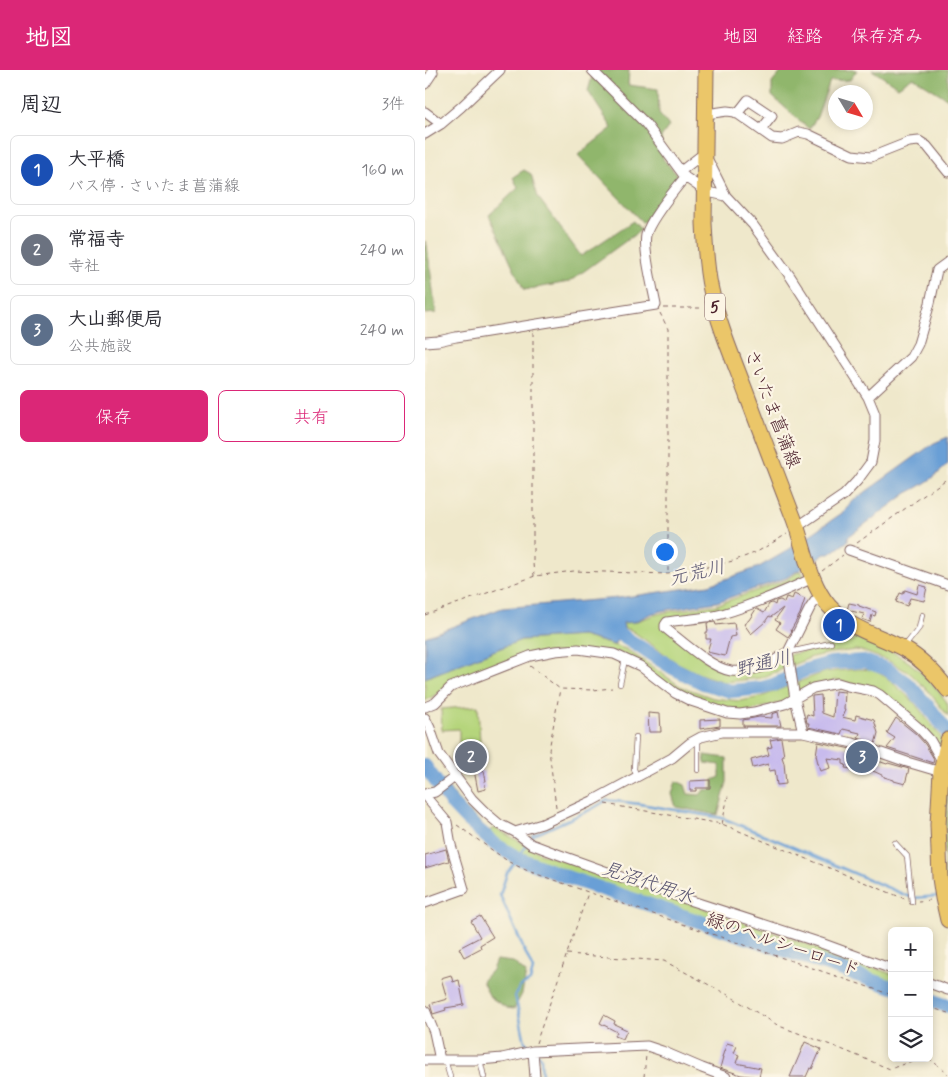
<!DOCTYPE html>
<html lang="ja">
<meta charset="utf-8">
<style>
:root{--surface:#fff;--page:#f2f2f3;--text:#2b2b33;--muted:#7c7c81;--line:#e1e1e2;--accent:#db2777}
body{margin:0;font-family:Mynerve,"Klee One",sans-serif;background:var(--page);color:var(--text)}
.controls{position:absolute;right:15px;bottom:15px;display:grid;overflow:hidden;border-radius:8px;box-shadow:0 2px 8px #0003}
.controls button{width:45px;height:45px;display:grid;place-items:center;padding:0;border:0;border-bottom:1px solid var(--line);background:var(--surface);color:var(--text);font:25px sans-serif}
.compass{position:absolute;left:403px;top:15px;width:45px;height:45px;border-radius:50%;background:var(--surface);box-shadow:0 2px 8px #0003;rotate:128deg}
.you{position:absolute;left:239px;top:481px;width:18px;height:18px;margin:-12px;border:4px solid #fff;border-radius:50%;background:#1a73e8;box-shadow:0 0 0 8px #1a73e833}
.badge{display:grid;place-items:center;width:32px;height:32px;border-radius:50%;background:var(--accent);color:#fff;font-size:16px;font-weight:700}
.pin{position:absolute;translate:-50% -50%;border:2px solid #fff;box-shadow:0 1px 5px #0006}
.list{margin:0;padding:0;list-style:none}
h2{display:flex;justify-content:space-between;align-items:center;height:65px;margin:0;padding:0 20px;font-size:21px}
h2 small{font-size:16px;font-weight:400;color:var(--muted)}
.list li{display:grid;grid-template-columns:32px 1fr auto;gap:15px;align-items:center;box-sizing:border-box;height:70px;margin:0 10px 10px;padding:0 10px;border:1px solid var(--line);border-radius:8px}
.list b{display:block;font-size:19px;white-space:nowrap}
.list p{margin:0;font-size:16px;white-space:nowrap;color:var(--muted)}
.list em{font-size:16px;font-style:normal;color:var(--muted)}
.actions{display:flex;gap:10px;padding:15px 20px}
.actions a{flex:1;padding:11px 0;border:1px solid var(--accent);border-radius:8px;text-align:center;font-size:18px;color:var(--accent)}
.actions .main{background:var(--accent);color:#fff}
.icon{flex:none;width:28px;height:28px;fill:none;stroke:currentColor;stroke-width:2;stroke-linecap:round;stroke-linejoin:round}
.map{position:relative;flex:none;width:523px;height:1007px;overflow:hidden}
header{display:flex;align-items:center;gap:30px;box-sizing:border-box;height:70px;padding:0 25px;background:var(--accent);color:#fff}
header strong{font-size:24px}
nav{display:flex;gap:28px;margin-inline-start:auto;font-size:18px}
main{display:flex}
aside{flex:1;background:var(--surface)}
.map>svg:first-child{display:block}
</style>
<header>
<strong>地図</strong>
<nav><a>地図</a><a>経路</a><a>保存済み</a></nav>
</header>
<main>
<aside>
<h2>周辺<small>3件</small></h2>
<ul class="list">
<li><span class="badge" style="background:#1a4fb4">1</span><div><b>大平橋</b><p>バス停 · さいたま菖蒲線</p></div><em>160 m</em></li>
<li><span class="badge" style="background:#6b7280">2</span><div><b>常福寺</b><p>寺社</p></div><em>240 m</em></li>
<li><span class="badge" style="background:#5c6f8a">3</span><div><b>大山郵便局</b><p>公共施設</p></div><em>240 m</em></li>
</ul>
<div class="actions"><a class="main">保存</a><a>共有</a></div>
</aside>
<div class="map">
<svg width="523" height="1007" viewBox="0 0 523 1007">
<rect width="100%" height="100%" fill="#fcf5e5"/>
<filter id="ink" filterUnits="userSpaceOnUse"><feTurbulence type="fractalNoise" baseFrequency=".02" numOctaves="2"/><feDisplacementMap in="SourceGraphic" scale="10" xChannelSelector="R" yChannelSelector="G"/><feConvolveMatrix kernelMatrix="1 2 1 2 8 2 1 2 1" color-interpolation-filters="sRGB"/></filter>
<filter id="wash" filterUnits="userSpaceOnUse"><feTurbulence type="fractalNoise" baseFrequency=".0096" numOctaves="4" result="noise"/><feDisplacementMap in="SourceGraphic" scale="20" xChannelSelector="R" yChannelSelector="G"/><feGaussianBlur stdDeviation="1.12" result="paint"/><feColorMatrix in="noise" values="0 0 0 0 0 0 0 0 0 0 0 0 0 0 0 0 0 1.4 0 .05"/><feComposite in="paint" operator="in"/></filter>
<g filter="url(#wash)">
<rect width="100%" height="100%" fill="#efe8cb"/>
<path fill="#b5d57c" stroke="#807a54" d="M376 500 380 509 297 542 238 555 287 595 316 604 367 584 428 571 429 566C444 572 459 577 473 585 492 596 508 613 521 631L523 635V646L504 622 486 604 464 591 437 581 431 580 405 583 387 587 336 608 299 612 275 604 251 592 206 560 199 558 198 553 209 552 229 545 242 542 291 535 361 510Z
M157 566 201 579 255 616 288 628 315 631 336 627 371 613 400 602 434 599 448 600 461 607 488 631 513 663 523 679V836L519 810 522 689 456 621 410 610 366 630 320 642 295 639 251 621 193 582 106 583 15 622 0 631V608L96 570Z
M53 636 55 672 34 674V659L17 660 16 639Z
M23 717 37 735 64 761 70 758 115 783 197 810 467 904V912L101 787 80 775 47 750 21 719Z"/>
<path fill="#90b66c" stroke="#6d6a4c" d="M169 0H204L203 15 233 19 234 44 244 56 236 67 238 89 254 107 218 153 153 85 187 58 163 21Z
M358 0H432L425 10 405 11 392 47 384 59 347 26V13Z
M447 0H523V29L488 7 473 17Z
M99 100 106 104 113 127 156 186 208 151 216 160 144 212 99 220 64 145 93 118 88 107Z
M0 171 2 175 11 243 0 244Z
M279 685 302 688V712L293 745 251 737 247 724 251 711 260 715 263 724 275 725 279 720 288 719V710L295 707V695L280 693Z
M71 890 88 892 101 903 97 924 89 939 82 938 65 927 57 911 67 900Z"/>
<path fill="#699fd6" stroke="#5a5f80" d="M523 367V394C512 406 497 416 482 423L423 467V471L405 484H400L361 508 292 532 236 541 225 544 209 552 198 553 199 558 189 575 157 566 96 570 0 608V567L77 538 193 528 284 515 334 497 360 482 420 441 425 433 509 373Z"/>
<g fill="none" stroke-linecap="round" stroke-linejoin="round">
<path stroke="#699fd6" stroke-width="2.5" d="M108 979 100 972 90 925 95 917 105 911 108 900 75 825 82 803 109 765 167 739 182 730 215 734 297 748 342 766 480 825 489 828 514 826
M112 983 116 987 117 1007"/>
<path stroke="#699fd6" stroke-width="14" d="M180 555 248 598 278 613 306 621 337 618 348 615 381 600 406 593 439 591 462 599 484 615 507 641 523 663
M0 696 26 733 42 750 71 775 93 788 147 809 315 865 467 917
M504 930 523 936"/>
</g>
<g id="blocks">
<path fill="#c8bbed" d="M494 515 502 517 499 531 485 528 482 536 471 532 475 523 478 524 480 520 492 524Z
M369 524 380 529 375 544 366 560 367 561 363 567 351 559 355 553 350 550 358 538 346 547 344 546 340 552 326 564 319 554 324 550 331 539H332L339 543 344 534 347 533 350 535 351 531 355 530 359 532 361 527 367 529Z
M424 533 434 535V536L451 542 450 546 447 545 445 552 437 549 439 544 422 540Z
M290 552 291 555 309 553 311 566 305 567 300 586 282 582 286 569H281V562H283L282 553Z
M410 621 420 622 419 640H420L417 647 430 650 431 645 449 650 453 663 450 674 433 668 435 663 418 659 416 664 383 657 384 653H382L381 648 382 644 388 646 387 626 396 625 397 643 408 647Z
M353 642 356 656H318V650L334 647 347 648V644Z
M223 643 235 644 236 662H224Z
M471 648 491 664 500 674 509 689 508 693 462 678 470 668 462 663Z
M295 649V656L275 659V650Z
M356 668 359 686 357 687 359 693 361 714 352 715 350 700 344 701 343 694 328 698 326 690 344 685 342 678 347 677 345 670Z
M393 672 426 679 446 686 443 698 428 695V699L420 698 421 695 418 694V690L402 688 405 698 395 701 391 685Z
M51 678 53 695 40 697 38 679Z
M453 691 462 694 463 693 484 699 480 714 469 711V710L459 707V706L446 700Z
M55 698 56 702 59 701 61 711H59L61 719 53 721 49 700Z
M285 710V718H271V721H265V711Z
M21 779 24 791 0 798V785Z
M55 846 68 867 55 875 56 878 39 887 34 878 55 867 46 851Z
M26 905 28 912 34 910 39 935 20 938 21 940 8 944 5 934 22 929 16 908Z
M179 945 190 951 189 954 202 960 198 969 190 966 192 962 175 953Z
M380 972 396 979 387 999 385 998 381 1007H365Z
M302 973 312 976 309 983 314 985 311 993 336 998 334 1007 316 1005 295 998 298 987H297Z"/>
</g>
</g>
<g filter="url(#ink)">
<use href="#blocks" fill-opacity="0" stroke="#846563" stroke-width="1"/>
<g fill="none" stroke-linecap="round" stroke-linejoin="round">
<g stroke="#846563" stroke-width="6">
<path id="service" d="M480 576 494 558 497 545
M365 582 406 573
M195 614 200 589
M211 667 209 699 212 707
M273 669V700
M470 773 482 786 487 832
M20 990 25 1007
M55 990 59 1007"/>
</g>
<g stroke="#846563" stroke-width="11">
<path id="minor" d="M167 0 221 54 260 107 273 116 278 121 301 126
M0 14 8 2 7 0
M0 42 16 54
M281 44 302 41 310 42 347 68 357 69 374 62 383 64 427 85 446 87 484 72 494 71 502 76 523 102
M312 44 323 30 347 46 336 60
M0 64 16 54 36 37 75 0
M256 101 274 87H279L284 92 301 126 328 155 365 206 443 327 450 344V371L446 392 432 411 419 425 372 457
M0 272 13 271 31 267 231 235C228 219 218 179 221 165 225 149 249 121 260 107
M443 327 486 287 493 274 505 233 512 200 523 192
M424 480 523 515
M363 582C354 586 347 594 337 597 327 600 316 602 306 601 286 598 257 571 240 558V555L242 552C260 549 279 549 297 544 328 535 358 522 388 508
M0 637 10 633 26 617 105 586 130 581 153 579 189 584 215 596 250 623 266 631 302 643 315 644 329 642 360 634 388 618 413 613 423 616 448 621 455 625 495 659 505 670 517 691
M0 648 5 658 14 684 47 729 61 743 74 754 90 762 106 774 135 785 227 818 396 873 467 899
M378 662 370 629 363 582 385 538 395 524
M0 724 10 722 31 706
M0 726 22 752 26 775 39 819 0 833
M90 762 117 754 167 731 247 688 265 673 276 667 297 662H378L428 673 482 692 516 702
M504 913 523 920
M0 940 9 962 15 990
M108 981 110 1007
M0 990H55L77 988 108 981 222 976 237 981 277 998 301 1007"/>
</g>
<g stroke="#846563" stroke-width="17">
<path id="primary" d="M281 0 279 153C280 175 281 198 286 220 294 257 310 293 323 328 338 368 353 408 369 449 379 476 384 513 404 536 427 561 452 564 479 579 497 589 511 604 523 620
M523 670 516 702 513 755 515 808 518 828 523 850"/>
</g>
<path stroke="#846563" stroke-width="1" stroke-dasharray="4 4" stroke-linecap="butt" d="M239 238H278
M235 243 243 259V504
M108 262V493L109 506
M432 473 523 408
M397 501 418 485
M0 545 110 506 149 501 243 504 278 498 308 491 332 482 362 464
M105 596 135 619 168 620 187 618
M180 734 297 754 480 829
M131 737 124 680 135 619
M297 754 303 726
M32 755 84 792 103 801 163 822 467 925
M493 831 506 830
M142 884 239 891 305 926 354 956 411 977 465 999 495 988
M504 937 523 943
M111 973 163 823
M504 988 523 1004
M219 1007 221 985"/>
<use href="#service" stroke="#fff" stroke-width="4.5"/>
<use href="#minor" stroke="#fff" stroke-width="9"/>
<use href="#primary" stroke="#ebc669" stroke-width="15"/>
</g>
</g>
<g text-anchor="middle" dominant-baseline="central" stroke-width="4.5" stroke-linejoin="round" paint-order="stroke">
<rect fill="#fcf5e5" stroke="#7f5f63" stroke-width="1" x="280" y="223.5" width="20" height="27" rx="4"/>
<g font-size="16" font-weight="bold" fill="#4a1f2b">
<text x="290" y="237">5</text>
</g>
<g font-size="18" fill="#4a1f2b" stroke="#fcf5e5">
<text transform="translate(347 339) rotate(69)">さいたま菖蒲線</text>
<text transform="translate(358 875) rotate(19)">緑のヘルシーロード</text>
</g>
<g font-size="19" font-style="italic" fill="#56526f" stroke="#fcf5e5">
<text transform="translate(272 503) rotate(-13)">元荒川</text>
<text transform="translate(338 594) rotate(-14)">野通川</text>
<text transform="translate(223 813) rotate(19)">見沼代用水</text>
</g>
</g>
</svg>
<div class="controls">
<button>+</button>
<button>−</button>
<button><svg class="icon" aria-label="layers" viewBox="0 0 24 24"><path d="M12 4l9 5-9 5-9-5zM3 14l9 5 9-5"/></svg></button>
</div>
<svg class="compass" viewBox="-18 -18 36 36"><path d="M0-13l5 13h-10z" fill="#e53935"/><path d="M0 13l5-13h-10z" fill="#7c7c81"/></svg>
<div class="you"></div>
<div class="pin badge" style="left:414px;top:555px;background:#1a4fb4">1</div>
<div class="pin badge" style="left:46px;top:687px;background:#6b7280">2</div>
<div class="pin badge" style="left:437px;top:687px;background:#5c6f8a">3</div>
</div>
</main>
